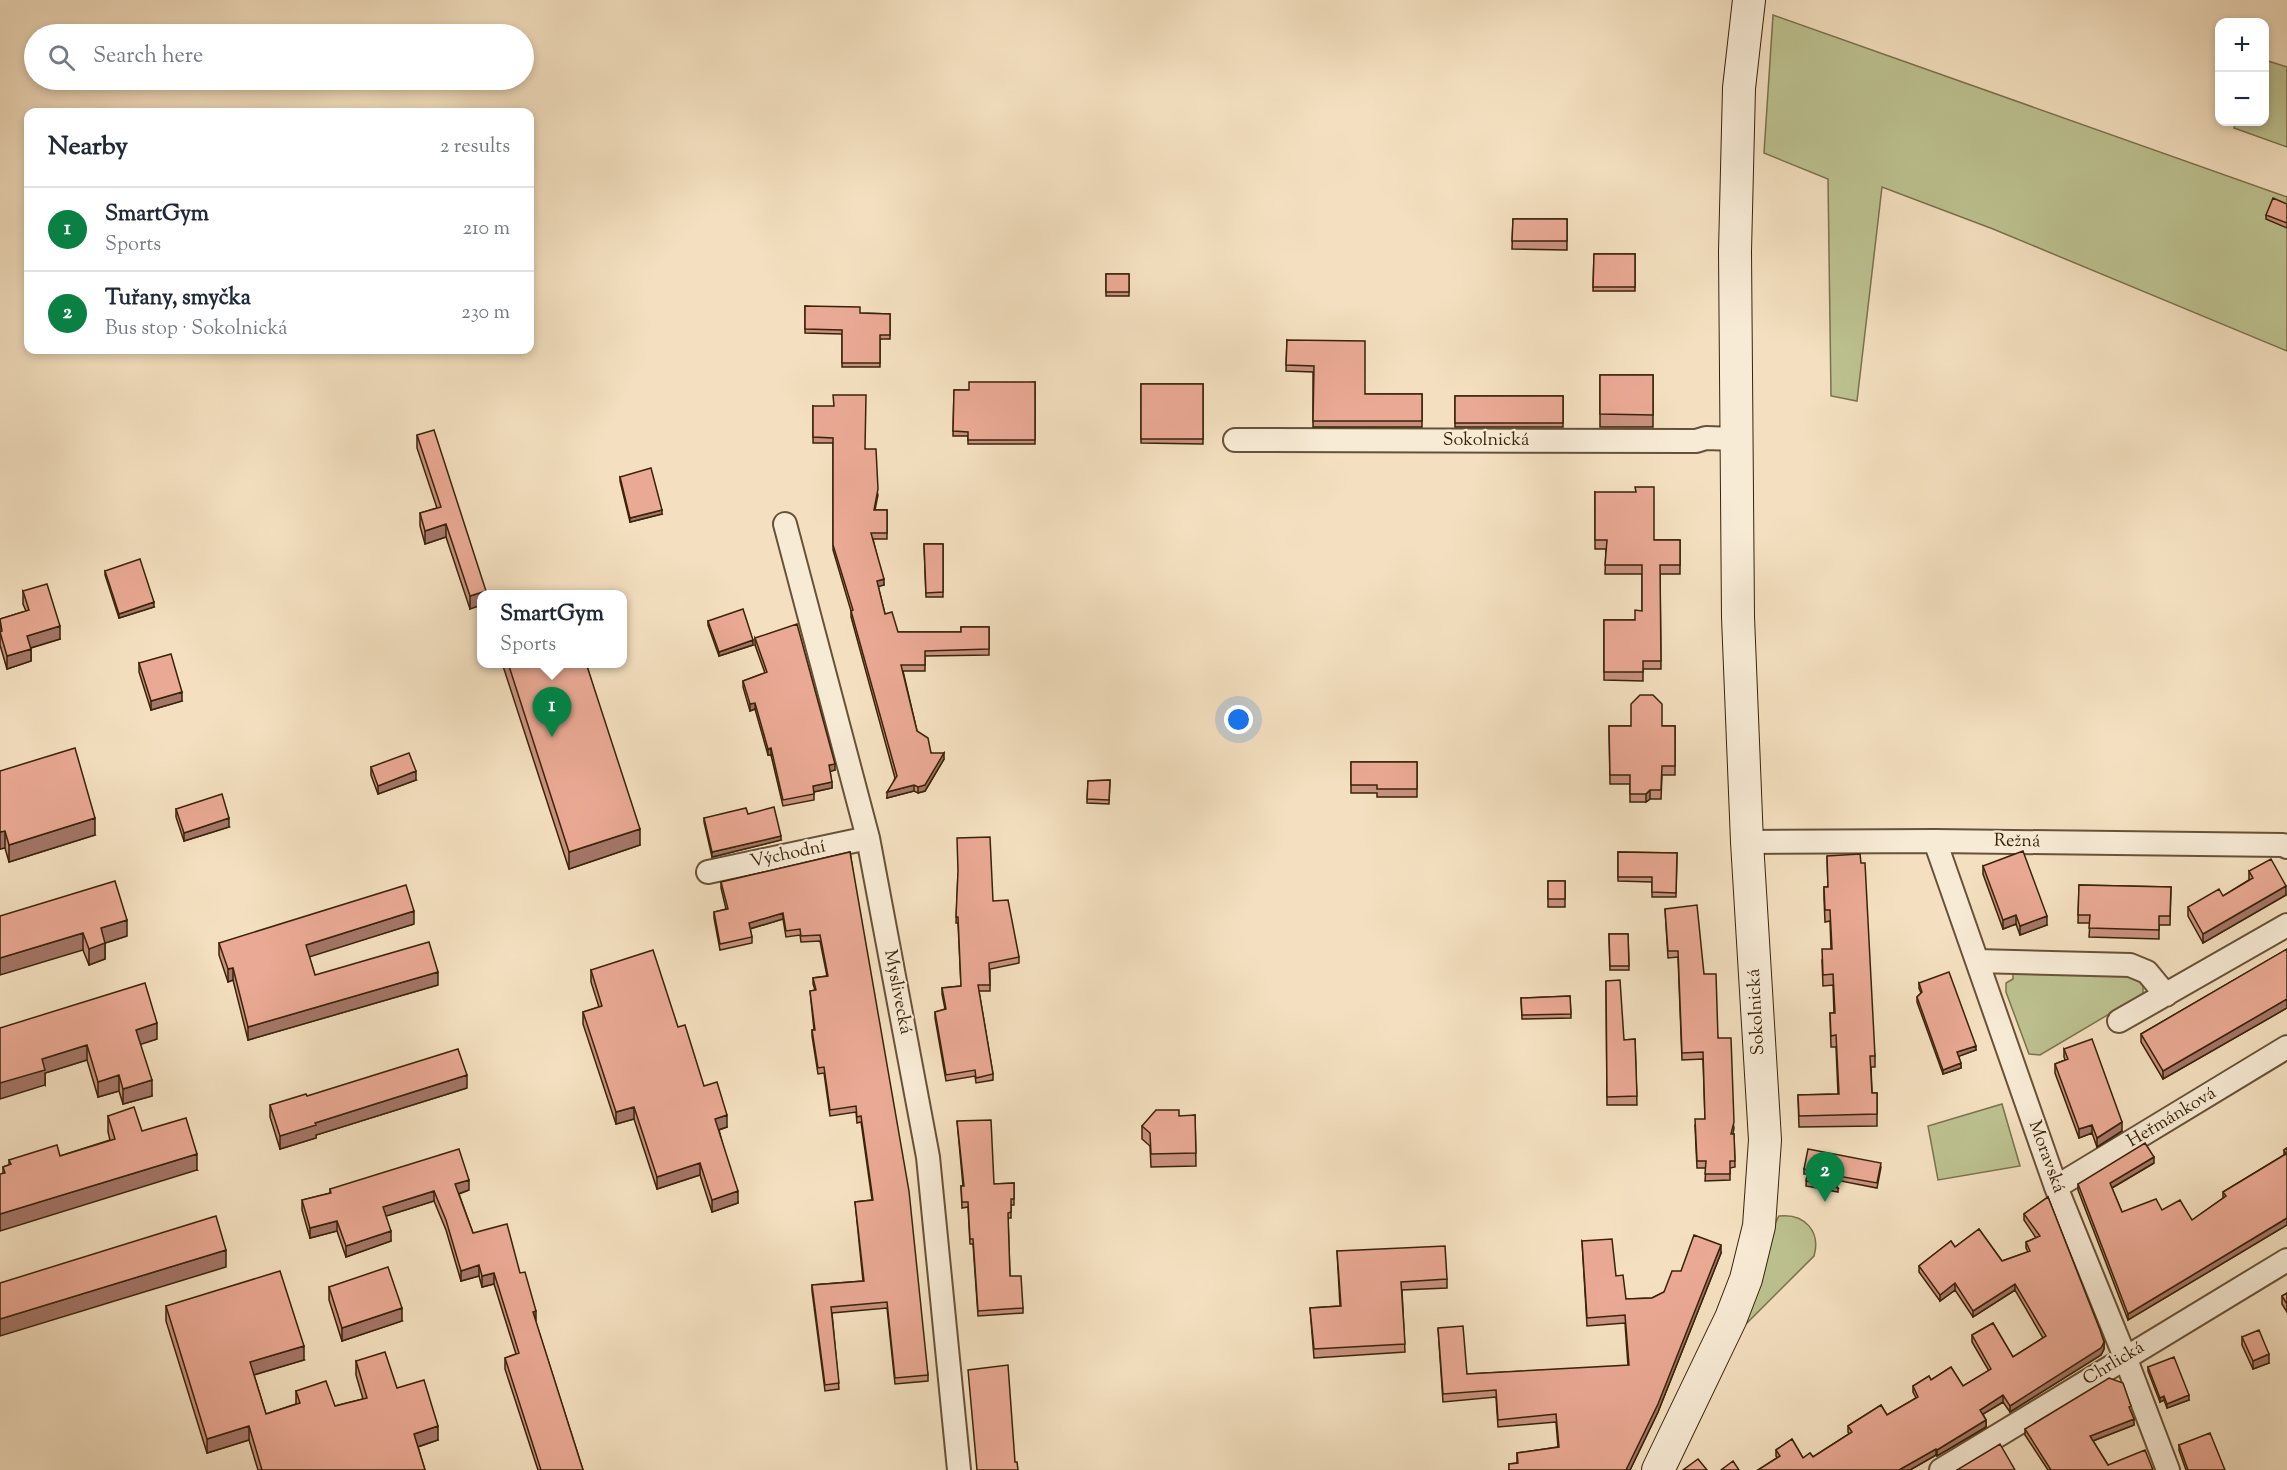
<!DOCTYPE html>
<meta charset="utf-8">
<style>
:root{--surface:#fff;--page:#f6f6f7;--text:#1f2937;--muted:#747a83;--line:#e0e1e3;--accent:#0b8043}
body{margin:0;font-family:"Sorts Mill Goudy",serif;background:var(--page);color:var(--text)}
.controls{position:absolute;right:18px;top:18px;display:grid;overflow:hidden;border-radius:12px;box-shadow:0 3px 9px #0003}
.controls button{width:54px;height:54px;display:grid;place-items:center;padding:0;border:0;border-bottom:2px solid var(--line);background:var(--surface);color:var(--text);font:30px sans-serif}
.you{position:absolute;left:1239px;top:720px;width:21px;height:21px;margin:-15px;border:4px solid #fff;border-radius:50%;background:#1a73e8;box-shadow:0 0 0 9px #1a73e833}
.badge{display:grid;place-items:center;width:39px;height:39px;border-radius:50%;background:var(--accent);color:#fff;font-size:20px;font-weight:700}
.pin{position:absolute;translate:-50% -50px;filter:drop-shadow(0 2px 3px #0008)}
.pin::after{content:'';position:absolute;top:32px;width:21px;height:18px;background:inherit;clip-path:polygon(0 0,100% 0,50% 100%)}
.popup{position:absolute;left:477px;top:590px;width:150px;height:78px;box-sizing:border-box;display:grid;place-content:center;border-radius:12px;background:var(--surface);filter:drop-shadow(0 2px 4px #0005);font-size:20px;white-space:nowrap;color:var(--muted)}
.popup b{font-size:22px;color:var(--text)}
.popup::after{content:'';position:absolute;left:50%;top:100%;margin-left:-12px;border:12px solid transparent;border-top-color:var(--surface)}
.list{margin:0;padding:0;list-style:none}
h2{display:flex;justify-content:space-between;align-items:center;height:78px;margin:0;padding:0 24px;font-size:26px}
h2 small{font-size:20px;font-weight:400;color:var(--muted)}
.list li{display:grid;grid-template-columns:39px 1fr auto;gap:18px;align-items:center;box-sizing:border-box;height:84px;padding:0 24px;border-top:2px solid var(--line)}
.list b{display:block;font-size:22px;white-space:nowrap}
.list p{margin:0;font-size:20px;white-space:nowrap;color:var(--muted)}
.list em{font-size:20px;font-style:normal;color:var(--muted)}
.icon{flex:none;width:33px;height:33px;fill:none;stroke:currentColor;stroke-width:2;stroke-linecap:round;stroke-linejoin:round}
.map{position:relative;flex:none;width:2287px;height:1470px;overflow:hidden}
.search{position:absolute;background:var(--surface);box-shadow:0 3px 9px #0003;left:24px;top:24px;width:510px;height:66px;display:flex;align-items:center;gap:15px;box-sizing:border-box;padding:0 21px;border-radius:33px;color:var(--muted);font-size:22px}
.panel{position:absolute;background:var(--surface);box-shadow:0 3px 9px #0003;left:24px;top:108px;width:510px;height:246px;border-radius:12px}
.map>svg:first-child{display:block}
</style>
<div class="map">
<svg width="2287" height="1470" viewBox="0 0 2287 1470">
<rect width="100%" height="100%" fill="#f4e0c0"/>
<filter id="stains"><feTurbulence type="fractalNoise" baseFrequency=".00333" numOctaves="4"/><feColorMatrix values="0 0 0 0 .2 0 0 0 0 .09 0 0 0 0 .02 0 0 0 .5 -.17"/></filter>
<radialGradient id="worn" r=".72"><stop offset=".6" stop-color="#630" stop-opacity="0"/><stop offset="1" stop-color="#630" stop-opacity=".3"/></radialGradient>
<path fill="#bdc291" stroke="#7b724d" stroke-width="1.5" d="M1773 15 2287 197V351L1993 229 1882 187 1857 401 1831 396 1828 179 1764 153Z
M2265 60 2287 67V147L2234 128 2236 122H2264Z
M2013 972 2136 976 2143 986V994L2040 1055 2029 1054 2006 992V983L2013 979Z
M2002 1104 2020 1166 1938 1180 1928 1126Z
M1779 1216C1805 1213 1821 1232 1814 1256L1747 1323 1745 1321C1750 1309 1756 1298 1760 1285 1764 1271 1772 1224 1779 1216Z"/>
<g fill="none" stroke-linecap="round" stroke-linejoin="round">
<g stroke="#685237" stroke-width="26">
<path id="street" d="M1235 440 1696 441 1706 438 1736 439
M785 524 868 838 928 1157 959 1470
M1935 841 2056 1187 2125 1357 2168 1470
M1747 842 1935 841 2283 845 2287 847
M708 872 868 838
M1977 961 2130 965 2147 972 2166 995
M2119 1021 2287 925
M2056 1187 2287 1047
M1941 1470 2287 1260"/>
</g>
<g stroke="#392309" stroke-width="34">
<path id="secondary" d="M1658 1470 1731 1318 1746 1279 1759 1226 1765 1140 1747 842 1738 617 1735 251 1739 88 1749 0"/>
</g>
<use href="#street" stroke="#f8ebd6" stroke-width="22"/>
<use href="#secondary" stroke="#f8ebd6" stroke-width="32"/>
</g>
<path fill="#c9917f" stroke="#392309" stroke-width="1.5" d="M2287 204V228L2266 219V215Z
M1513 219H1567V250L1512 249Z
M1594 254H1635V291H1593Z
M1106 274H1129V296H1106Z
M805 306 860 313 890 314V339H880V367H842V334L805 333Z
M1287 340 1365 394H1422V427H1313V372L1286 371Z
M1600 375H1653V427H1600Z
M1035 382V444H968V436H953L954 390H969Z
M1141 384H1203V444L1141 443Z
M1455 396H1563V427H1455Z
M813 406 865 449 878 495 875 510H887V539H873L884 585 878 586 885 614 898 632H961V627H989V655L925 656V671H903L917 731 931 753 944 759 925 791 918 793 914 791 887 798 895 778 851 617V611L833 550V443H813Z
M417 435 486 594 470 609 446 537 425 544 420 526V513L437 508 417 448Z
M620 477 662 514 630 522 620 481Z
M1595 492 1654 540H1680V574H1660L1661 669H1643V681L1604 680V620H1635L1642 611V574H1605L1606 549H1595Z
M924 544H943V597H926Z
M105 571 154 607 119 618 105 575Z
M23 591 60 639 31 648V661L7 669 0 645V619L26 611 23 604Z
M708 621 753 645 719 656 708 625Z
M755 638 835 770 830 771 832 788 814 792V800L783 806 771 755H768L755 709 750 711 743 687V681L765 673 755 645Z
M139 663 182 701 151 710 139 672Z
M502 663H586L640 845 569 869Z
M1609 726H1675V775H1662L1661 799H1650L1646 802H1630V784H1610Z
M1351 762H1417V797H1377V793H1351Z
M371 767 416 780 378 794 371 775Z
M0 771 95 835 9 862 5 848 0 849Z
M1110 780 1109 804 1087 803 1088 781Z
M176 809 229 827 184 841 176 817Z
M748 814 781 840 712 857 704 822V818Z
M850 852 928 1375V1381L895 1384 887 1308 832 1313 839 1389 825 1391 812 1291V1285L863 1281 855 1202 872 1200 861 1122 857 1123 856 1112 830 1116 824 1073 818 1074 812 1036V1030H814L810 991 815 990 813 984V978L827 976 820 941 801 942 800 935 786 937 783 919 750 929 752 937V943L720 950 714 918V912L726 909 721 888V882Z
M1618 852 1677 853 1676 897H1652V882L1618 881Z
M1827 856 1875 1056V1067H1871L1872 1093H1877V1126L1799 1127 1798 1095 1838 1094 1836 1047H1831L1830 1013H1834L1833 985 1823 986 1822 960 1831 949 1830 921 1825 922 1824 898V887H1828Z
M1983 866 2047 925 2020 935 2016 924 2003 929 1983 874Z
M2249 871 2286 895 2203 943 2188 916V907L2223 896 2249 880Z
M958 874 993 901 1019 957V963L990 969V991H979L993 1074V1080L976 1083 975 1076 946 1081 935 1018V1012L945 1009 942 994V988L961 986 958 923H956Z
M1548 881H1565V907H1548Z
M2079 885 2171 887 2170 925H2159V939L2089 937 2090 923H2078Z
M1665 909 1704 974 1718 1038 1734 1128 1733 1134H1734L1735 1167 1730 1168V1180L1705 1181 1706 1168H1697L1695 1125 1705 1119 1703 1059 1682 1060 1678 957 1668 958Z
M0 916 127 936 105 943V959L89 965 83 950Z
M414 924 309 956 315 975 438 985 248 1040 233 980 228 982 219 955V943Z
M1609 934H1628L1629 970H1610Z
M2287 949V1008L2163 1079 2141 1042V1034Z
M591 970 678 1027 704 1086 727 1127 719 1130 738 1203 712 1212 700 1175 657 1189 634 1119 616 1124 583 1024V1012L599 1007 591 982Z
M1606 981 1624 1040 1635 1039 1637 1105H1607Z
M1919 983 1976 1050 1959 1056 1961 1068 1943 1074 1917 1002V997L1921 993 1919 988Z
M1570 996 1571 1018 1522 1019 1521 998Z
M0 1028 157 1039 140 1044 152 1096 123 1104 119 1091 98 1097 87 1060 45 1073V1085Z
M2064 1049 2122 1131 2097 1147 2092 1133 2079 1138 2055 1073V1064L2065 1060 2064 1057Z
M467 1088 316 1135V1138L280 1149 270 1117V1105L307 1096Z
M1195 1115 1196 1166 1151 1167 1150 1146 1142 1139V1126Z
M108 1116 142 1131 197 1170 3 1174V1167L9 1165V1160L60 1156 110 1140 108 1132Z
M957 1121 994 1184 1014 1183V1205H1011V1218H1008L1010 1276 1023 1308V1313L978 1316 973 1244H970L968 1207 962 1208 961 1186H963Z
M2287 1148V1225L2128 1320 2078 1190V1184L2154 1163 2112 1188 2122 1212 2162 1210 2192 1220 2223 1198V1192L2284 1155V1150Z
M1881 1167 1877 1188 1831 1179 1838 1188V1192L1806 1186 1807 1174H1804V1169Z
M330 1189 469 1190 459 1194 473 1233 520 1273 583 1470H538L505 1369V1358L516 1354 494 1284 482 1287 479 1276 461 1281 446 1230 434 1201 386 1216 391 1241 346 1257 337 1231 310 1238 302 1210V1200L330 1193Z
M2048 1197 2104 1342V1349L2101 1355 2010 1412 2003 1402 1983 1414 1986 1420V1427L1937 1456 1936 1455 1910 1470H1758L1777 1458 1776 1456V1450L1792 1439 1803 1458 1810 1453 1813 1457 1849 1434 1848 1432V1426L1881 1405 1887 1415 1916 1398 1913 1392V1386L1929 1376 1931 1380 1951 1367 1963 1386 1989 1371 1972 1342V1335L1993 1323 2013 1357 2043 1338 2015 1290 1973 1317 1955 1290 1940 1301 1919 1272V1266L1951 1241 1955 1247 1979 1229 2002 1261 2028 1252 2026 1248V1242L2036 1238 2024 1220V1214Z
M1582 1241 1616 1276 1626 1299 1652 1298 1664 1292 1681 1271 1721 1253 1658 1412 1630 1470H1509V1464L1517 1463V1453L1558 1447 1556 1422 1498 1427 1496 1397 1443 1402 1438 1328 1467 1374 1628 1366 1625 1323 1587 1326Z
M1337 1251 1447 1279V1288L1402 1290 1405 1352 1314 1358 1310 1308 1340 1306Z
M329 1287 402 1321 342 1341 329 1300Z
M2287 1293V1312L2282 1304V1296Z
M166 1306 304 1360 254 1375 266 1414 296 1404V1391L335 1406 363 1399 356 1375V1361L397 1388 438 1440 418 1447 425 1470H258L249 1440 207 1453 166 1321Z
M2242 1337 2269 1363 2253 1369 2242 1345Z
M2148 1367 2189 1400 2167 1408 2164 1400 2160 1402 2148 1371Z
M2131 1412 2134 1425 2093 1441 2108 1465 2153 1470H2048L2025 1435V1429Z
M2179 1445 2225 1470H2186L2179 1450Z"/>
<path fill="#a47668" stroke="#392309" stroke-width="1.5" d="M662 510V514L630 522V518Z
M446 524V537L425 544V531Z
M884 579V585L877 587V581Z
M486 591V594H482V605L470 609V596Z
M154 602V607L119 618V614Z
M60 626V639L27 649V636Z
M753 640V645L719 656V652Z
M31 649V661L7 669V656Z
M182 692V701L151 710V701Z
M755 703V709L750 711V704Z
M771 748V755H768V749Z
M944 753V759L925 791 918 793V787Z
M835 764V770L829 772V765Z
M416 771V780L378 794V786Z
M832 782V788L813 792V786Z
M914 785V791L887 798V792Z
M1650 790V799L1646 802V794Z
M95 818V835L9 862V845Z
M229 818V827L184 841V833Z
M640 829V845L569 869V852Z
M5 831V848L0 849V832Z
M781 836V840L712 857V852Z
M2286 886V895L2203 943V934Z
M414 911V924L306 958V945Z
M783 913V919L749 929V923Z
M2016 915V924L2003 929V920Z
M2047 916V925L2020 935V926Z
M127 920V936L105 943V959L89 965V949L101 928Z
M83 933V950L0 975V958Z
M233 968V980L228 982V969Z
M438 972V985L248 1040V1027Z
M2287 999V1008L2163 1079V1071Z
M157 1023V1039L136 1046V1030Z
M87 1045V1060L45 1073V1085L0 1099V1083L42 1059Z
M1976 1046V1050L1957 1057V1052Z
M1961 1063V1068L1943 1074V1070Z
M119 1075V1091L98 1097V1082Z
M467 1075V1088L316 1135V1138L280 1149V1136L315 1123Z
M152 1080V1096L123 1104V1089Z
M634 1107V1119L616 1124V1112Z
M727 1115V1127L715 1131V1119Z
M2122 1122V1131L2097 1147V1138Z
M2092 1125V1133L2079 1138V1129Z
M197 1154V1170L0 1231V1214Z
M2154 1157V1163L2110 1189V1183Z
M700 1163V1175L657 1189V1177Z
M469 1180V1190L455 1195V1184Z
M434 1191V1201L383 1217V1207Z
M738 1191V1203L712 1212V1200Z
M2287 1218V1225L2128 1320V1314Z
M337 1221V1231L310 1238V1228Z
M391 1231V1241L346 1257V1246Z
M1721 1245V1253L1658 1412 1630 1470H1626Z
M226 1250V1267L0 1336V1319Z
M479 1265V1276L461 1281V1271Z
M494 1273V1284L482 1287V1276Z
M1955 1283V1290L1940 1301V1295Z
M2015 1284V1290L1973 1317V1311Z
M402 1308V1321L342 1341V1328Z
M536 1311V1321L533 1312Z
M2104 1342V1349L2101 1355 2010 1412V1406Z
M304 1346V1360L250 1376V1362Z
M2269 1354V1363L2253 1369V1361Z
M2003 1395V1402L1980 1416V1410Z
M2189 1395V1400L2167 1408V1404Z
M2164 1396V1400L2160 1402V1398Z
M2134 1419V1425L2090 1442V1436Z
M1986 1420V1427L1937 1456V1450Z
M249 1426V1440L207 1453V1439Z
M438 1426V1440L414 1448V1434Z
M1936 1449V1455L1910 1470H1899Z"/>
<path fill="#eaa994" stroke="#392309" stroke-width="1.5" d="M2273 198 2287 204V223L2266 215Z
M1513 219H1567V241H1512Z
M1594 254H1635V287H1593Z
M1106 274H1129V292H1106Z
M805 306 860 307V313L890 314V335H880V363H842V330L805 329Z
M1287 340 1365 341V394H1422V421H1313L1314 366 1286 365Z
M1600 375H1653V415L1600 414Z
M969 382H1035V440H968V432L953 431 954 390H969Z
M1141 384H1203V439H1141Z
M833 395H866L865 449H876L878 489 874 510H887V533H871L884 579 877 581 885 614 892 612 898 632H961V627H989V649L925 651V665H901L917 731 928 738 931 753H944L925 785 918 787 914 785 887 792 897 776 851 611 853 610 833 545V438L813 437V406H834Z
M1455 396H1563V423H1455Z
M434 430 486 591 470 596 446 524 425 531 420 513 441 507 417 435Z
M651 468 662 510 630 518 620 477Z
M1635 487H1654V540H1680V565H1660L1661 661H1643V672H1604V620H1635V610L1642 611V565H1605L1607 540H1595V492H1636Z
M924 544H943V592L926 593Z
M140 559 154 602 119 614 105 571Z
M47 584 60 626 27 636 31 649 7 656 0 632 2 631 0 619 29 610 23 591Z
M743 609 753 640 719 652 708 621Z
M797 624 835 764 829 765 832 782 813 786 814 794 783 800 771 748 768 749 755 703 750 704 743 681 767 672 755 638Z
M171 654 182 692 151 701 139 663Z
M508 663H586L640 829 569 852Z
M1640 695H1653L1662 704V726H1675V766H1662L1661 790H1650L1646 794H1630V775H1610L1609 726H1631V704Z
M75 748 95 818 9 845 5 831 0 832V771Z
M409 753 416 771 378 786 371 767Z
M1351 762H1417V789H1377V785H1351Z
M1110 780 1109 800 1087 799 1088 781Z
M222 794 229 818 184 833 176 809Z
M774 807 781 836 712 852 704 818 746 808 748 814Z
M990 837 993 901 1008 900 1019 957 989 963 990 985H978L993 1074 976 1078 975 1070 946 1075 935 1012 946 1009 942 988 961 986 958 917H956L958 871 957 838Z
M2023 851 2047 916 2020 926 2016 915 2003 920 1983 866Z
M850 852 909 1191 928 1375 895 1378 887 1302 831 1307 839 1383 825 1385 812 1285 864 1281 855 1202 873 1200 861 1116 857 1117 856 1106 830 1110 824 1067 818 1068 812 1030H815L810 991 816 990 813 978 828 976 820 935 801 936 800 929 786 931 783 913 749 923 752 937 720 944 714 912 728 909 721 882Z
M1618 852 1677 853 1676 893 1652 892V877H1618Z
M1860 854 1861 863H1865L1875 1056H1870L1872 1093H1877V1114L1799 1116 1798 1095 1839 1094 1836 1035 1831 1036 1830 1013H1835L1833 974 1823 975 1822 949H1832L1830 910H1825L1824 887H1828L1827 856Z
M2271 859 2286 886 2203 934 2188 907 2219 889 2223 896 2253 878 2249 871Z
M115 881 127 920 101 928 105 943 89 949 83 933 0 958V916Z
M1548 881H1565V899H1548Z
M406 885 414 911 306 945 315 975 429 942 438 972 248 1027 233 968 228 969 219 943Z
M2079 885 2171 887 2170 916H2159V930L2089 928 2090 915H2078Z
M1697 905 1704 974H1716L1718 1038H1731L1734 1122 1731 1134H1734L1735 1161H1730V1174H1705L1706 1161H1697L1695 1119H1705L1703 1052 1682 1053 1678 951H1668L1665 909Z
M1609 934H1628L1629 966H1610Z
M2287 949V999L2163 1071 2141 1034Z
M653 950 678 1027 685 1025 704 1086 717 1082 727 1115 715 1119 738 1191 712 1200 700 1163 657 1177 634 1107 616 1112 583 1012 602 1006 591 970Z
M1949 972 1976 1046 1957 1052 1961 1063 1943 1070 1917 997 1922 992 1919 983Z
M1620 980 1624 1040 1635 1039 1637 1096 1607 1097 1606 981Z
M145 983 157 1023 136 1030 152 1080 123 1089 119 1075 98 1082 87 1045 42 1059 45 1070 0 1083V1028Z
M1570 996 1571 1014 1522 1015 1521 998Z
M2092 1039 2122 1122 2097 1138 2092 1125 2079 1129 2055 1064 2068 1059 2064 1049Z
M458 1049 467 1075 315 1123 316 1125 280 1136 270 1105 306 1094 307 1096Z
M134 1107 142 1131 186 1118 197 1154 0 1214V1174L5 1173 3 1167 11 1164 9 1160 57 1145 60 1156 115 1139 108 1116Z
M1156 1110H1179V1116L1195 1115 1196 1153 1151 1154 1150 1133 1142 1126Z
M991 1120 994 1184 1014 1183V1199H1011V1212L1008 1213 1010 1276H1021L1023 1308 978 1311 973 1239H970L968 1202H962L961 1186H964L957 1121Z
M2145 1143 2154 1157 2110 1183 2122 1212 2156 1199 2162 1210 2180 1200 2192 1220 2226 1196 2223 1192 2286 1154 2284 1150 2287 1148V1218L2128 1314 2078 1184Z
M459 1149 469 1180 455 1184 473 1233 507 1224 520 1273 525 1272 536 1311 533 1312 583 1470H541L505 1358 519 1353 494 1273 482 1276 479 1265 461 1271 446 1220 434 1191 383 1207 391 1231 346 1246 337 1221 310 1228 302 1200 331 1193 330 1189Z
M1808 1149 1881 1163 1877 1183 1827 1174 1838 1188 1806 1181 1808 1170 1804 1169Z
M2048 1197 2100 1330 2104 1342 2101 1348 2010 1406 2003 1395 1980 1410 1986 1420 1937 1450 1936 1449 1899 1470H1758L1780 1456 1776 1450 1792 1439 1803 1458 1810 1453 1813 1457 1852 1432 1848 1426 1881 1405 1887 1415 1918 1397 1913 1386 1929 1376 1931 1380 1951 1367 1963 1386 1991 1369 1972 1335 1993 1323 2013 1357 2046 1336 2015 1284 1973 1311 1955 1283 1940 1295 1919 1266 1951 1241 1955 1247 1979 1229 2002 1261 2030 1251 2026 1242 2040 1236 2024 1214Z
M216 1216 226 1250 0 1319V1283Z
M1694 1235 1721 1245 1658 1404 1626 1470H1509V1464L1518 1463 1517 1453 1559 1447 1556 1414 1498 1420 1496 1390 1443 1394 1438 1328 1463 1326 1467 1374 1629 1365 1625 1315 1587 1318 1582 1241 1612 1239 1616 1276 1623 1275 1626 1299 1652 1298 1664 1292 1672 1271H1681Z
M1445 1246 1447 1279 1401 1282 1405 1344 1314 1349 1310 1308 1341 1306 1337 1251Z
M388 1267 402 1308 342 1328 329 1287Z
M280 1271 304 1346 250 1362 266 1414 300 1403 296 1391 326 1381 335 1406 367 1398 356 1361 385 1352 397 1388 424 1380 438 1426 414 1434 425 1470H262L249 1426 207 1439 166 1306Z
M2287 1293V1304L2282 1296Z
M2259 1330 2269 1354 2253 1361 2242 1337Z
M2174 1357 2189 1395 2167 1404 2164 1396 2160 1398 2148 1367Z
M1008 1365 1015 1462H1017L1018 1470H977L968 1370Z
M2109 1378 2123 1383 2131 1406 2129 1407 2134 1419 2090 1436 2108 1465 2145 1450 2153 1470H2051L2025 1429Z
M2210 1433 2225 1470H2188L2179 1445Z
M2000 1444 2015 1470H1957Z
M1698 1459 1707 1470H1683Z
M1733 1461 1739 1470H1721Z"/>
<g text-anchor="middle" dominant-baseline="central" stroke-width="4.5" stroke-linejoin="round" paint-order="stroke">
<g font-size="18" fill="#392309" stroke="#f8ebd6">
<text x="1486" y="441">Sokolnická</text>
<text transform="translate(2017 842) rotate(1)">Režná</text>
<text transform="translate(788 855) rotate(-12)">Východní</text>
<text transform="translate(897 992) rotate(79)">Myslivecká</text>
<text transform="translate(1757 1012) rotate(-93)">Sokolnická</text>
<text transform="translate(2172 1118) rotate(-31)">Heřmánková</text>
<text transform="translate(2046 1157) rotate(70)">Moravská</text>
<text transform="translate(2114 1364) rotate(-31)">Chrlická</text>
</g>
</g>
<rect width="100%" height="100%" filter="url(#stains)"/>
<rect width="100%" height="100%" fill="url(#worn)"/>
</svg>
<div class="controls">
<button>+</button>
<button>−</button>
</div>
<div class="you"></div>
<div class="pin badge" style="left:552px;top:737px">1</div>
<div class="popup"><b>SmartGym</b>Sports</div>
<div class="pin badge" style="left:1825px;top:1202px">2</div>
<div class="search"><svg class="icon" aria-label="search" viewBox="0 0 24 24"><circle cx="10" cy="10" r="6"/><path d="M15 15l6 6"/></svg>Search here</div>
<section class="panel">
<h2>Nearby<small>2 results</small></h2>
<ul class="list">
<li><span class="badge">1</span><div><b>SmartGym</b><p>Sports</p></div><em>210 m</em></li>
<li><span class="badge">2</span><div><b>Tuřany, smyčka</b><p>Bus stop · Sokolnická</p></div><em>230 m</em></li>
</ul>
</section>
</div>
